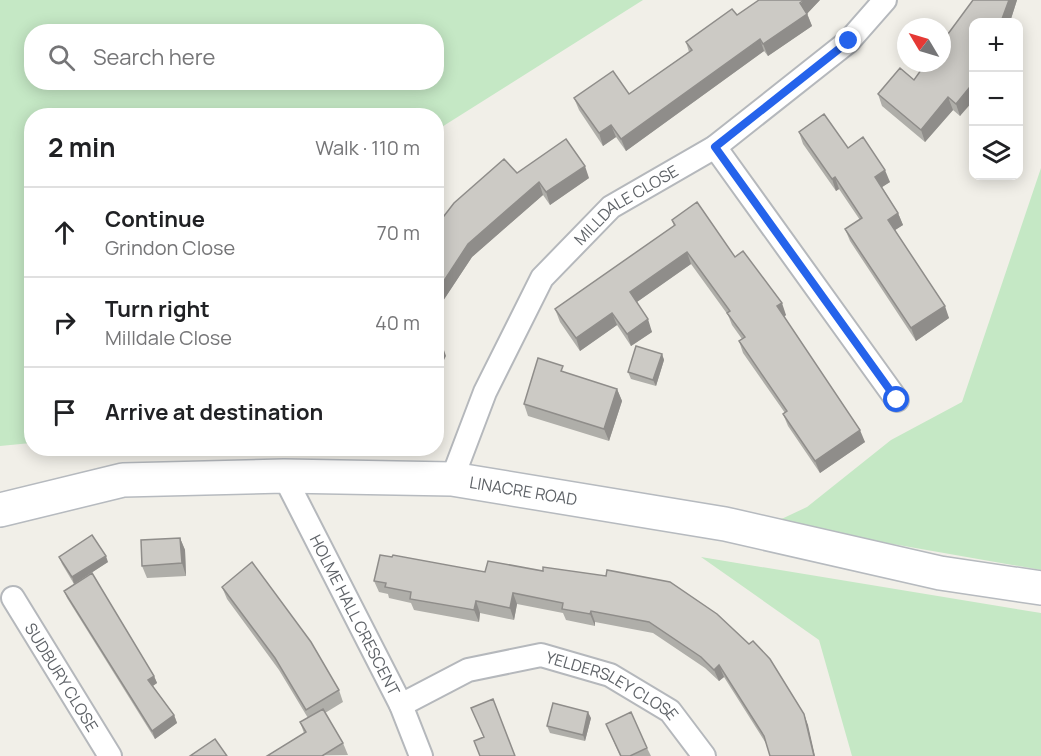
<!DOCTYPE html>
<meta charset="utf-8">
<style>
:root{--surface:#fff;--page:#f2f2f2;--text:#202124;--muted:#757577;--line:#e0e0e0}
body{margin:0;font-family:Manrope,sans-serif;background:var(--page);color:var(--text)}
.controls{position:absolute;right:18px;top:18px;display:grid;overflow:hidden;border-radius:12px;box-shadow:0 3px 15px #0003}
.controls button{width:54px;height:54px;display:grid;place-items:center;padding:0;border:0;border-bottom:2px solid var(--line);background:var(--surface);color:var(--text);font:30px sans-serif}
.compass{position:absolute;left:897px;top:18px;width:54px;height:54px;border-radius:50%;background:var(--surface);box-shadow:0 3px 15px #0003;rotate:308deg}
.stop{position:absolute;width:18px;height:18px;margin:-14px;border:4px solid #2563eb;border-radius:50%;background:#fff}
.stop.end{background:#2563eb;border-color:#fff;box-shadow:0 2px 6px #0008}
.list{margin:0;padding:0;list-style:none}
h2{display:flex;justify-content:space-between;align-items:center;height:78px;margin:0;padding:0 24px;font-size:26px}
h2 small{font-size:20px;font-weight:400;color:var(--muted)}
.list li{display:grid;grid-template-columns:39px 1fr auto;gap:18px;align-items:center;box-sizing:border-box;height:90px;padding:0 24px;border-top:2px solid var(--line)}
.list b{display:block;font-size:22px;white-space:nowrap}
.list p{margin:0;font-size:20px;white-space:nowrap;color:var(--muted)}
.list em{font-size:20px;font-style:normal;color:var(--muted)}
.icon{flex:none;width:33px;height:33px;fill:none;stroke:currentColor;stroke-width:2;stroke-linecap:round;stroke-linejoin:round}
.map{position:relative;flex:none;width:1041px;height:756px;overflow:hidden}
.search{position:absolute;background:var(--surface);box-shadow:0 3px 15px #0003;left:24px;top:24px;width:420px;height:66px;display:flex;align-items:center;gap:15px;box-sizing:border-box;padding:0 21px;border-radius:24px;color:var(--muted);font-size:22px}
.panel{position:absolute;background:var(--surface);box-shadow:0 3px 15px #0003;left:24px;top:108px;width:420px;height:348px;border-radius:24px}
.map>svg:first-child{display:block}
</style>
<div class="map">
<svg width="1041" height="756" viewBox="0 0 1041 756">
<rect width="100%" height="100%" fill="#f1efe8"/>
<path fill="#c5e8c5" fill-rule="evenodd" d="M0 0H643L437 130 436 116H32L31 443 0 446ZM32 32H436V82H32Z
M1041 168V570L773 523 807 507 891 440 962 402Z
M701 557 1041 613V756H852L819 640Z"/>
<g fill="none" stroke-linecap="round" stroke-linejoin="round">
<g stroke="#b5b8bc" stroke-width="26">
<g id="street">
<path d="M715 147 897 400"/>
<path id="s1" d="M284 476 401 705 421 756"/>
<path id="s2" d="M452 479 485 392 542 278 611 207 715 147 849 41 885 0"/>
<path id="s3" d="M13 598 110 756"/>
<path id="s4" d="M401 705 468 670 541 655 610 675 670 711 704 756"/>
</g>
</g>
<g stroke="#b6babf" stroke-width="36">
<g id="secondary">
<path id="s5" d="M0 510 123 480 284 476 452 479 725 524 940 573 1041 588"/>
</g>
</g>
<use href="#street" stroke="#fff" stroke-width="22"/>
<use href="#secondary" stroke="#fff" stroke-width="33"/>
</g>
<path fill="#afaea9" d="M820 0 807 13 812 26 768 56 764 51 626 151 616 137 603 146 579 110 574 98 629 94 689 52 686 42 737 15Z
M973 0H1017L1010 22 960 116 953 110 925 142 882 106 878 94 914 80Z
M799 132 848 148 890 182 882 187 898 213 903 225 895 230 949 318 916 341 850 241 845 229 860 220 839 189 836 191 803 144Z
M517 173 589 178 550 205 543 195 472 257 439 307 442 315 436 327V210L444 216Z
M672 220 735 257 786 315 784 317 865 442 820 473 788 426 783 414 785 413 743 353 739 341 742 339 732 325 728 315 691 264 637 302 652 332 631 346 617 325 580 351 560 322 555 309 674 226Z
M662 354 664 360 656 386 631 379 628 372Z
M617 389 622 401 609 441 528 416 524 404Z
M180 538 185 550 186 576 147 578 142 566Z
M59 557 108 562 74 584 62 564Z
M543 571 606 576 808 725 767 745 724 677 719 681 705 668 653 633 595 622V626L566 620 563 613 517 604 514 620 480 613 479 622 414 610 411 603 389 598 388 594 379 592 374 581 485 572Z
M222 587 339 690 343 702 325 713 343 743 348 755 267 756 304 733 300 722 308 718 279 670 227 599Z
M64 591 154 676 157 683 153 686 174 715 177 723 155 739 67 598Z
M591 718 585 741 550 733 547 726Z
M606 724 647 748 651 756H620Z"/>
<path fill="#8f8d8a" d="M804 0H820L806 15 807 14 812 26 768 56 763 44Z
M1009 0H1017L1010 22H1003L1002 19Z
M760 39 764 51 626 151 621 139Z
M974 82V100L960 116 956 104Z
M948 97 953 110 925 142 921 130Z
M611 125 616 137 603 146 599 133Z
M585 166 589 178 550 205 546 192Z
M885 170 890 182 879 189 875 177Z
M835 177 839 189 836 191 832 179Z
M539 182 543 195 472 257 439 307 442 315 436 327V293L468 244Z
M898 213 903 225 892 232 888 220Z
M687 252 691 264 634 304 630 292Z
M782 303 786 315 781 319 777 306Z
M945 306 949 318 916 341 911 328Z
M612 313 617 325 580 351 576 338Z
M648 319 652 332 631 346 627 334Z
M442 344 446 356 436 376V354Z
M662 354 664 360 656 386 653 380Z
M617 389 622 401 609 441 604 429Z
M860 430 865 442 820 473 815 461Z
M180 538 185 550 186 576 182 563Z
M106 556 108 562 74 584 72 577Z
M513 593 517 604 514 620 510 608Z
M476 601 480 613 479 622 474 610Z
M591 611 595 622V626L590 614Z
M719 665 724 677 719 681 714 670Z
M154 676 157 683 151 687 148 680Z
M588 712 591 718 585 741 583 735Z
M804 714 808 725 815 756H814Z
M174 715 177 723 155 739 152 731Z"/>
<path fill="#cccac5" stroke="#8f8d8a" stroke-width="1.5" d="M759 0H804L800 3 807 14 763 44 760 39 621 139 611 125 599 133 574 98 613 71 629 94 692 50 686 42 732 9 737 15Z
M973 0H1009L1002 19 1006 22H974V82L956 104 948 97 921 130 878 94 900 68 914 80 926 63H942V42Z
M824 114 848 148 863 137 885 170 875 177 898 213 888 220 945 306 911 328 845 229 862 218 835 177 832 179 799 132Z
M566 139 585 166 546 192 539 182 468 244 436 293V210L444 216 454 203 504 159 517 173Z
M697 202 735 257 743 251 782 303 777 306 860 430 815 461 783 414 787 411 739 341 745 337 727 313 730 311 687 252 630 292 648 319 627 334 612 313 576 338 555 309 675 225 672 220Z
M436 342 442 344 436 354Z
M636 346 662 354 653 380 628 372Z
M538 358 563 366 561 371 617 389 604 429 524 404Z
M92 535 106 556 72 577 59 557Z
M180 538 182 563 142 566 141 540Z
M380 555 392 557 393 555 485 572 488 561 543 571V567L606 576 607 570 670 582 717 614 749 644 753 641 770 659 804 714 814 756H770L764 736 719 665 714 670 701 657 649 622 591 611 590 614 562 609 563 603 513 593 510 608 476 601 474 610 410 599 411 592 385 587 386 583 374 581Z
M252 562 311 642 339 690 306 710 275 658 222 587Z
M92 573 154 676 148 680 174 715 152 731 64 591Z
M493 699 515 756H480L474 741 484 737 471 708Z
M553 703 588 712 583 735 547 726Z
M323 709 343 743 322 756H267L306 732 300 722Z
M631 712 647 748 630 756H621L606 724Z
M215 739 227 756H190Z"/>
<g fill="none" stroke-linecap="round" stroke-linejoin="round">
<path stroke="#2563eb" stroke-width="8" d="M849 41 715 147 897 400"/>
</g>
<g text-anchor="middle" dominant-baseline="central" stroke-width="4.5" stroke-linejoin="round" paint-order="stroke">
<g font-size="16" fill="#5f6368" stroke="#fff">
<text stroke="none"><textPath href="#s2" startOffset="333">MILLDALE CLOSE</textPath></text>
<text stroke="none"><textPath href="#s5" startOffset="528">LINACRE ROAD</textPath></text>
<text stroke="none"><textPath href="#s1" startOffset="156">HOLME HALL CRESCENT</textPath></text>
<text stroke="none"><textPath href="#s3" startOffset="93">SUDBURY CLOSE</textPath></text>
<text stroke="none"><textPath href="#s4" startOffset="228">YELDERSLEY CLOSE</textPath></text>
</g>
</g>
</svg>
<div class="controls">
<button>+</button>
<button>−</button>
<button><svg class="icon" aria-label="layers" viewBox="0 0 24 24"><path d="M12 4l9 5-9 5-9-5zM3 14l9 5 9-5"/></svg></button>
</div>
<svg class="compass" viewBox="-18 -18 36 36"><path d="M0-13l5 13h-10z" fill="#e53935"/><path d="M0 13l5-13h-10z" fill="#757577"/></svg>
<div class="stop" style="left:897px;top:400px"></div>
<div class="stop end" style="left:849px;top:41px"></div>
<div class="search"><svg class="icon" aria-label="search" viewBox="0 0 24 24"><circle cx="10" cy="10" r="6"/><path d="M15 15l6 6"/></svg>Search here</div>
<section class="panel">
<h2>2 min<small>Walk · 110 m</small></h2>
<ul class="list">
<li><svg class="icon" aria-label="ahead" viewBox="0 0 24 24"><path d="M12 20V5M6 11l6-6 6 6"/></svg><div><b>Continue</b><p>Grindon Close</p></div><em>70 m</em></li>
<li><svg class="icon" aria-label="right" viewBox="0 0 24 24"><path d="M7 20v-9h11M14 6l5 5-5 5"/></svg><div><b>Turn right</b><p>Milldale Close</p></div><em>40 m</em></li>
<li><svg class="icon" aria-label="arrive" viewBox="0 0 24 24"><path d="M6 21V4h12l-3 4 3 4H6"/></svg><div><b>Arrive at destination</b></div></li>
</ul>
</section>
</div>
